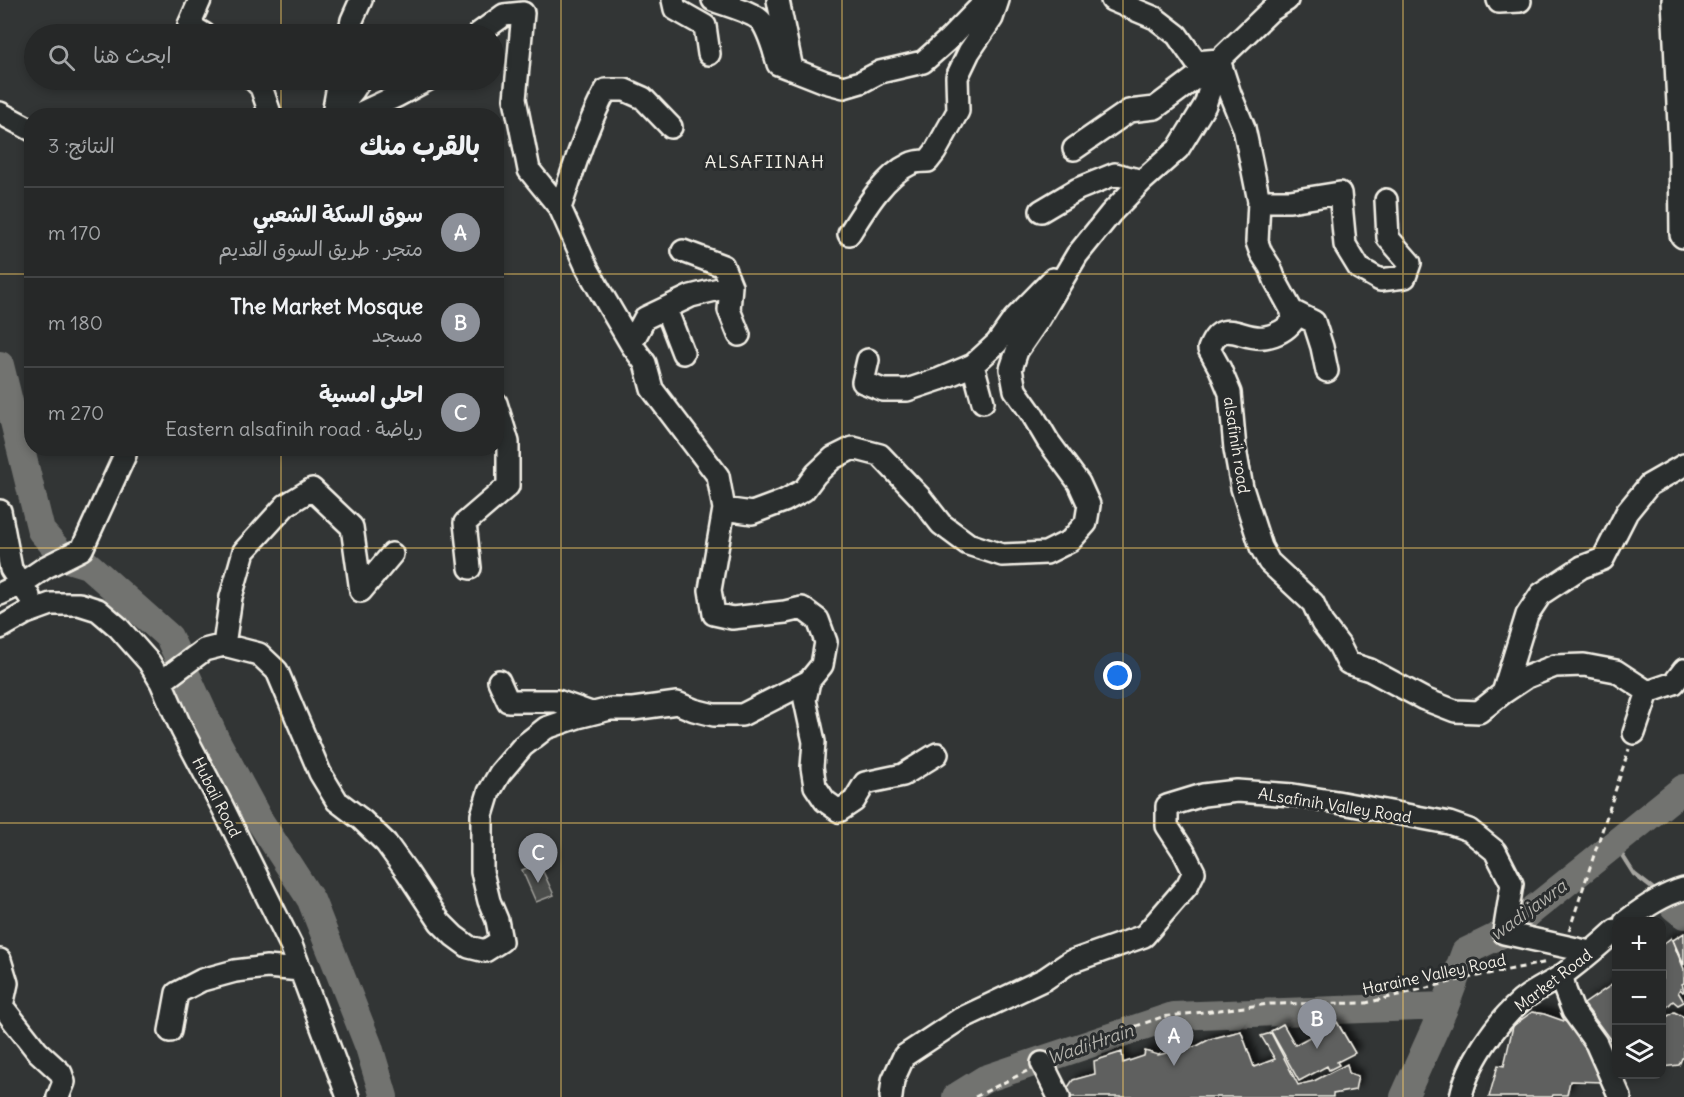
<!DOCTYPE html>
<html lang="ar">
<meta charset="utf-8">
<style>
:root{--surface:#262828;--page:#323434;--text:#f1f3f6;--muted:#a4a6a8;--line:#424445;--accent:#8c9099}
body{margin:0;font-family:Delius,"Playpen Sans Arabic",sans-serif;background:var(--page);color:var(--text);direction:rtl}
.controls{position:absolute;right:18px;bottom:18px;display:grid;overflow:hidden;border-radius:12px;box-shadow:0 3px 9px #0003}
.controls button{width:54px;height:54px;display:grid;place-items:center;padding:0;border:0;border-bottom:2px solid var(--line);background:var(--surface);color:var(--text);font:30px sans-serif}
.you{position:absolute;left:1118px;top:676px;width:21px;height:21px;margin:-15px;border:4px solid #fff;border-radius:50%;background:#1a73e8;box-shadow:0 0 0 9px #1a73e833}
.badge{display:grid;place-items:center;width:39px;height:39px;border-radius:50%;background:var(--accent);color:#fff;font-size:20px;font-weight:700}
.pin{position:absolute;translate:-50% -50px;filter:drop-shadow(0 2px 3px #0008)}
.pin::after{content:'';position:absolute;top:32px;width:21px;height:18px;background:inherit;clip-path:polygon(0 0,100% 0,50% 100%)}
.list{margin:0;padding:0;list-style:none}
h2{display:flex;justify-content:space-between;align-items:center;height:78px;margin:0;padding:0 24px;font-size:26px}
h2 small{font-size:20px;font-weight:400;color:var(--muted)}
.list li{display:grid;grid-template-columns:39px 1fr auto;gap:18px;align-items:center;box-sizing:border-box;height:90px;padding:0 24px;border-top:2px solid var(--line)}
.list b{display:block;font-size:22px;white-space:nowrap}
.list p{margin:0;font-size:20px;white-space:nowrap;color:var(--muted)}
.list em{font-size:20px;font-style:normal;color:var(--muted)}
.icon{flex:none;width:33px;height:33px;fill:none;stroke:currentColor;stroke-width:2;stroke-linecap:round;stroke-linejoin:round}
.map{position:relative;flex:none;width:1684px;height:1097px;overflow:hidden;direction:ltr}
.search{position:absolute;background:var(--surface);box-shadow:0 3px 9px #0003;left:24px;top:24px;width:480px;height:66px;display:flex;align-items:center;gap:15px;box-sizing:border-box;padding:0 21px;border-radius:33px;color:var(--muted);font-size:22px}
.panel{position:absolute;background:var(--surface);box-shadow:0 3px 9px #0003;left:24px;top:108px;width:480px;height:348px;border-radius:24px;direction:rtl}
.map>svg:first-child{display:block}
</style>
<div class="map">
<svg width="1684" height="1097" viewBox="0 0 1684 1097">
<defs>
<filter id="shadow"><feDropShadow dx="5.5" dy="-5.5" stdDeviation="3" flood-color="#0009"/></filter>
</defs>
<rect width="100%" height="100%" fill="#323535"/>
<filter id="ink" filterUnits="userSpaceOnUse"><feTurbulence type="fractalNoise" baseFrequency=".0167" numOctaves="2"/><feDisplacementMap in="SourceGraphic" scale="12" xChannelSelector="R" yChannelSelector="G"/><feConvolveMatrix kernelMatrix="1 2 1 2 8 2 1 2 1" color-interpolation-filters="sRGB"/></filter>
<g filter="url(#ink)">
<path fill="#4b4d4c" stroke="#a09f9a" stroke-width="1.5" d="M539 863 554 895 536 902 522 870Z"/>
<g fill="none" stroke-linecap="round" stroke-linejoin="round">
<path stroke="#a6a5a0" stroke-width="4.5" d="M1615 844 1634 874 1652 888"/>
<path stroke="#727370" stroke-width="28" d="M0 365 41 531 65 558 88 565 169 637 216 740 258 818 311 900 369 1047 384 1097
M1674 907 1684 915
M956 1097 985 1079 1173 1016 1445 1006
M1404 1097 1445 1006 1465 952 1504 933 1684 788"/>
</g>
<path fill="#5f605f" stroke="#f4f1e8" stroke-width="1.5" filter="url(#shadow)" d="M1684 933V965L1673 940Z
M1671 938 1684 969V983L1682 984 1684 991 1683 992 1680 989 1678 992 1684 1002 1678 1005 1673 1001 1666 1008 1662 1001V945Z
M1616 982V1040L1612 1042 1584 1004Z
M1532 1012 1544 1014 1581 1027 1603 1082 1570 1081 1567 1095H1553L1552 1097H1489L1498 1065 1504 1066 1513 1026Z
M1674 1012 1684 1017V1058H1682L1679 1065 1662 1067V1014L1663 1013 1668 1016Z
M1337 1022 1355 1053 1337 1062 1339 1065 1329 1070 1327 1066 1299 1081 1271 1031 1283 1024 1295 1045Z
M1241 1031 1254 1067 1275 1059 1261 1036 1271 1033 1298 1085 1314 1081 1347 1064 1349 1073 1358 1076 1355 1090 1333 1094V1097H1066L1064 1093 1073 1080 1095 1074 1094 1061 1122 1052 1123 1063 1144 1056 1145 1051 1158 1055 1197 1046 1210 1039Z"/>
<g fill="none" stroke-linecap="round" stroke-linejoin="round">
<g stroke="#f4f1e8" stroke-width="26">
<path id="minor" d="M200 0 189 25 204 34
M673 0 675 9 705 26 709 54
M713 0C725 5 754 12 762 22 770 34 774 50 778 64L791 69
M778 0 792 69 825 82 844 87 861 82 880 72 923 62 949 39 987 0
M1112 0 1155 18 1177 35 1196 62 1219 60
M1287 0 1270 11 1219 60 1230 94 1244 128 1251 161 1259 201 1257 242 1261 253 1270 267 1275 280 1292 311 1293 321C1286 330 1276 335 1265 337 1242 341 1222 315 1209 349L1220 369 1230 393 1235 449 1242 488 1261 547 1269 562 1313 603 1322 623 1339 645 1348 663 1370 670 1424 699 1455 711 1479 712 1503 693 1527 615 1541 594 1582 567 1603 559 1627 512 1649 485 1684 465
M1498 0 1499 2 1520 1
M349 34 352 20 361 0
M254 80 261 87 271 116
M0 113 32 130
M333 114 339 80
M333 115 353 91 360 80
M354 116 397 96 427 80
M1074 149 1129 111 1155 108 1219 60
M1259 201H1290L1340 193 1345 245 1359 268 1380 280 1405 277 1410 263 1388 238 1386 200
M560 208C574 168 586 127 606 90H625L643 98 671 127
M1041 211 1078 189 1115 174 1142 181
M849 234C864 210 884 176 910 164 915 161 922 161 928 161L935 152 958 111 957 77 969 52 992 18 998 0
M731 286 729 310 739 335
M666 309 683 353
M1292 311 1314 322 1322 347 1327 371
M631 344 645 318 691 296 731 286 723 266 683 251
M868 360 863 382 883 390H907L940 379 973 365 997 343 1014 319 1053 279
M973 365 983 402
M724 509 752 513 784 501 804 490 816 474 833 458 853 448 880 455 920 497 941 524 968 544 1002 555 1046 553 1070 541 1086 523 1089 505 1079 483 1048 441 1032 414 1015 390 1011 369 1017 351 1039 319 1077 255 1111 213 1142 181 1178 149 1205 105 1219 60
M0 511 11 569 29 596
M470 568 465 523 508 486V442L496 403
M0 594 21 584 46 567 82 549 125 455 123 448
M0 628 26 613 51 604H79L98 610 118 627 149 662 161 682 182 730 222 806 291 945 348 1097
M224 645 231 597 244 551 286 505 312 489 352 527 361 591 392 554
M499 681 508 701H557L591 713
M809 681 805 700 814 742 812 767 815 786 825 801 839 811 854 801 865 783 903 775 937 754
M161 682 204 650 224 645 259 654 277 671 320 773 337 801 362 820 386 843 407 872 440 922 454 936 469 947 485 951 501 941 497 920 489 901 482 872V815L489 792 500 773 523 746 546 728 578 717 610 709H633L677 703 694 710 714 715H742L809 681 822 665 826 642 818 620 802 608 785 612 732 618 714 614 710 590 724 509 718 476 652 389 645 363 631 344 600 291 587 268 560 208 529 170 515 99 523 13 504 15 478 34
M1648 692 1674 683 1684 670
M1503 693 1527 677 1555 666 1584 665 1616 671 1648 692 1634 733
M1625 922C1643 908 1662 895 1684 889
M0 960 7 983 2 1006 37 1051 61 1073 64 1082 58 1097
M1562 975 1565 990 1573 1011 1596 1043 1620 1097
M170 1031 177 993 202 980 235 971 267 967 301 970
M1042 1063 1059 1097
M891 1097 893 1080 904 1056 960 1019 1045 979 1070 962 1144 936 1187 886 1194 872 1184 852 1167 826V806L1203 795 1237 791 1293 795 1337 802 1449 823 1469 830 1495 851 1512 884 1504 933 1590 952
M1461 1097C1467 1064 1496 1023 1521 1001 1534 990 1550 984 1564 974 1582 960 1600 945 1616 930"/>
</g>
<g stroke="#f4f1e8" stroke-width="32">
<path id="major" d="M1676 0 1683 146 1684 234"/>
</g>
<path stroke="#f4f1e8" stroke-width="3" stroke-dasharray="6 4.5" stroke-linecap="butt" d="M1569 931 1629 749
M1057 1056 1068 1050 1162 1017 1270 1004 1366 1003 1463 979 1548 962
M975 1097 1027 1071"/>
<use href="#minor" stroke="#2a2d2e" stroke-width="21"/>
<use href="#major" stroke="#2a2d2e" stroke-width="27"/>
</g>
</g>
<path fill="none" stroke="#ffd166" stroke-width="1.5" stroke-opacity="0.55" d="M281 0V34M561 0V1097M842 0V1097M1123 0V1097M1403 0V1097M281 80V116M0 274H32M496 274H1684M281 448V1097M0 548H1684M0 823H1684"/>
<g text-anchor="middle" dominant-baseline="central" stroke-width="6" stroke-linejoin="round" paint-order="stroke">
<g font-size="16" fill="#f4f1e8" stroke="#2a2d2e">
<text transform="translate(1237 445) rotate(81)">alsafinih road</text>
<text transform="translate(217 797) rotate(63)">Hubail Road</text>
<text transform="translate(1335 805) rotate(9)">ALsafinih Valley Road</text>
<text transform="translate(1434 974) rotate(-12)">Haraine Valley Road</text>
<text transform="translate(1553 980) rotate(-37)">Market Road</text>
</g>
<g font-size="18" letter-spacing="1.5" fill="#f4f1e8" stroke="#2a2d2e">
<text x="765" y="161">ALSAFIINAH</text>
</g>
<g font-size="18" font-style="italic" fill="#b3b2ac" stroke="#2a2d2e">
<text transform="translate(1528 910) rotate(-36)">wadi jawra</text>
<text transform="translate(1090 1044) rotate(-19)">Wadi Hrain</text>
</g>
</g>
</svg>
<div class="controls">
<button>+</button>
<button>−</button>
<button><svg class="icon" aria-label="layers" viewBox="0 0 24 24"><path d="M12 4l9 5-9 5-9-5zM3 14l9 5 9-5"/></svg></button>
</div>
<div class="you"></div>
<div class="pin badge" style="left:1174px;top:1066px">A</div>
<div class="pin badge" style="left:1317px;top:1049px">B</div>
<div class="pin badge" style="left:538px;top:883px">C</div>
<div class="search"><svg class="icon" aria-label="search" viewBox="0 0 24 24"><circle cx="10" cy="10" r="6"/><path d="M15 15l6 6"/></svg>ابحث هنا</div>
<section class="panel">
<h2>بالقرب منك<small>النتائج: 3</small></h2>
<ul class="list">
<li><span class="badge">A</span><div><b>سوق السكة الشعبي</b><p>متجر · طريق السوق القديم</p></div><em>170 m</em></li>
<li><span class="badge">B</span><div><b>The Market Mosque</b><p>مسجد</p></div><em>180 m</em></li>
<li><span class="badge">C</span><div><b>احلى امسية</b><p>رياضة · Eastern alsafinih road</p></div><em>270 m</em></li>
</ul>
</section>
</div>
